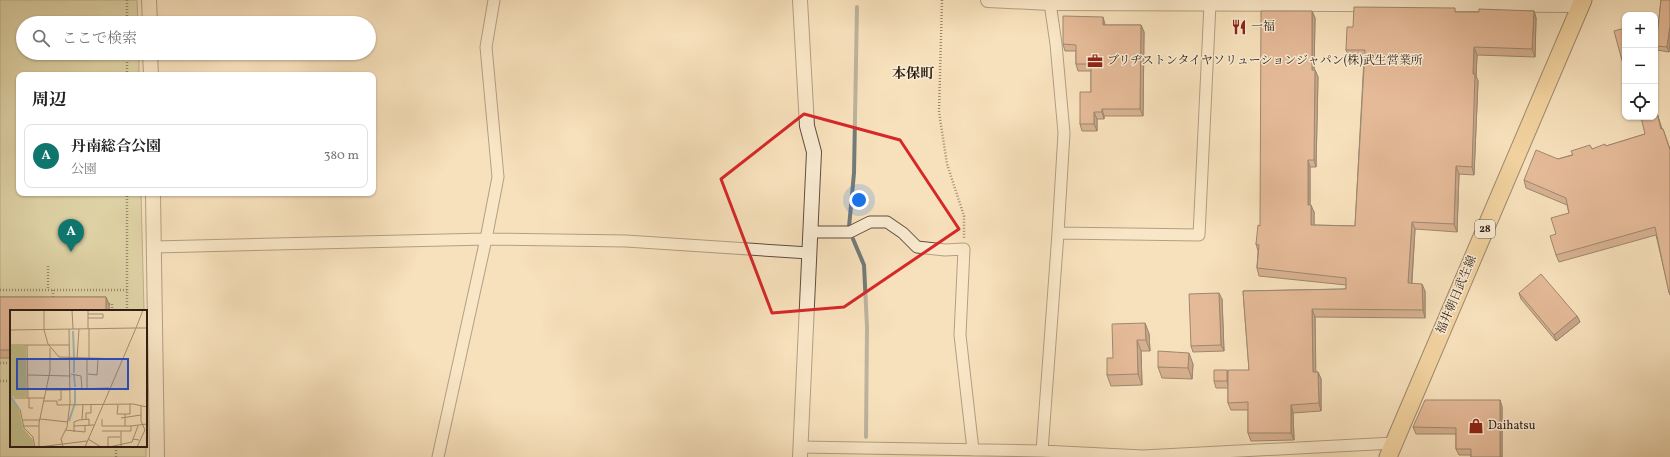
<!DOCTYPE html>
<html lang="ja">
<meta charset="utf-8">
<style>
:root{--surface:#fff;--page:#f6f6f6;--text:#222;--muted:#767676;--line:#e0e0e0;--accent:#0f766e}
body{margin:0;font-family:Vollkorn,"Noto Serif JP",serif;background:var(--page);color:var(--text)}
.controls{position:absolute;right:12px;top:12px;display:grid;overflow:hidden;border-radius:8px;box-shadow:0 1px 3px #0004}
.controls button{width:36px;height:36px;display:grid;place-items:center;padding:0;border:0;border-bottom:1px solid var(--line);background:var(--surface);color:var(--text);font:20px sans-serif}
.you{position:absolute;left:859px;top:200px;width:14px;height:14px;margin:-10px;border:3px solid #fff;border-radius:50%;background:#1a73e8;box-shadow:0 0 0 6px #1a73e833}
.badge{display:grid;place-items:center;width:26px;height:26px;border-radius:50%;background:var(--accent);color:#fff;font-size:13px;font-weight:700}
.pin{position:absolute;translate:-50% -33px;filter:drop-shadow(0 1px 2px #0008)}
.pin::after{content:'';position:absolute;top:21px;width:14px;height:12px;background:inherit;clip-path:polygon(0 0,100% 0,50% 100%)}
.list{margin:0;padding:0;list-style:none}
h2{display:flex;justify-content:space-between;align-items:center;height:52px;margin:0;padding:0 16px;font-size:17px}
h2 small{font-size:13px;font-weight:400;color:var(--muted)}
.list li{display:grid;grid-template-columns:26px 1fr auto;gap:12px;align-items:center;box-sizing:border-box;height:64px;margin:0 8px 8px;padding:0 8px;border:1px solid var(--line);border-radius:8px}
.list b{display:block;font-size:15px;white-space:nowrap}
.list p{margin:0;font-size:13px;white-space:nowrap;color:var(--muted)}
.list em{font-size:13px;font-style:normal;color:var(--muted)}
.icon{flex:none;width:22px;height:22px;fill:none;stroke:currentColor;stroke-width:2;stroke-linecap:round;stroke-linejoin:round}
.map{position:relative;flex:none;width:1670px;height:457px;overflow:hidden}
.search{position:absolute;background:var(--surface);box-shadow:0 1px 3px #0004;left:16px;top:16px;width:360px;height:44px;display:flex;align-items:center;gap:10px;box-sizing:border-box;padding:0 14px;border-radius:22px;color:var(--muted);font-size:15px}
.panel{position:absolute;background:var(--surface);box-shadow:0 1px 3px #0004;left:16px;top:72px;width:360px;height:124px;border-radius:8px}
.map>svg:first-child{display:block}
</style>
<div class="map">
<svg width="1670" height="457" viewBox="0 0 1670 457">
<rect width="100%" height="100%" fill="#f7e1bc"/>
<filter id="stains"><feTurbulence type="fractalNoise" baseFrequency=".005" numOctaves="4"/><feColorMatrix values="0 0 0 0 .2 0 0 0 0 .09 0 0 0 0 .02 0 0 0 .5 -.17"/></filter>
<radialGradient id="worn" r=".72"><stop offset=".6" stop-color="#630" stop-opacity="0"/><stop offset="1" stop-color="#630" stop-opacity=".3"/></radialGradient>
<path fill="#c2c18d" stroke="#786e51" d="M0 0H137L138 23H23V53H139V75H19V193H141L144 311H11V446H146V435V457H0Z"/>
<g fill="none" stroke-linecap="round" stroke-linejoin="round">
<path stroke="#737b79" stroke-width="4" d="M849 227 854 173 857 7
M853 239 864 265 867 327 866 437"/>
<g stroke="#604d3f" stroke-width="13">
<path id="minor" d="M810 232H850L870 222H887L903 233 917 247 945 250 964 249 960 335 973 450
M1058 233 1199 235 1210 4
M154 247 486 239 626 241 809 253
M800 447 1042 451 1143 456 1394 443
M1042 451 1058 233 1064 133 1056 44 1050 3
M438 457 486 239 498 177 486 47 494 0"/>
</g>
<g stroke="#604d3f" stroke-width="16">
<path id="tertiary" d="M149 0 150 23
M800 0 807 126 814 152 800 457
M988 0 1050 3 1581 5
M150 53 151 75
M153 193 157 457"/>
</g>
<g stroke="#2d1c15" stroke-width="19">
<path id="primary" d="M1388 457 1583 0"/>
</g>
<path stroke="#2d1c15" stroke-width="2.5" stroke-dasharray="1 2" stroke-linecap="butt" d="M127 0V22
M942 0 939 112 947 164 964 216V238
M113 23 138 22
M127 53V75
M127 193V311
M48 266V290
M0 290H127
M53 290V299
M106 304H112V311
M0 363H11
M0 381H11
M116 457V446"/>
<use href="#minor" stroke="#faecd3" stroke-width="11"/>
<use href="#tertiary" stroke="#faecd3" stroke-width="14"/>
<use href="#primary" stroke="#ecc07e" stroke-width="17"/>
</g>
<path fill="#b1775e" stroke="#2d1c15" d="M1661 0 1669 52 1657 50 1656 46Z
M1312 11 1315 18 1314 70H1315L1318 77 1316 167H1310V205L1314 212V225L1355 226 1364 58 1349 57 1346 50 1353 27 1457 12H1479L1534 11 1536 18 1535 57 1477 55 1476 76 1478 81 1474 175 1459 174 1457 232 1415 229 1412 283 1425 291V318L1315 317V372H1318L1321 379V411L1293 413 1294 440 1251 441 1248 433V410H1231L1228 403V388H1216L1214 381 1227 370 1228 374 1249 370 1243 291 1346 289V285L1259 276 1257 268 1258 251 1256 244Z
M1105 24V25H1141L1144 32 1143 116H1104V119H1097V131H1082L1080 124 1091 92V71H1078L1076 64V51H1065L1063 44Z
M1625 28V69L1623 64Z
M1657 113 1662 129H1663L1670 149V295L1656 235 1559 262 1556 255V234L1569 213 1567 205 1526 188 1524 180 1558 159 1592 149 1606 146 1645 134Z
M1519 293 1577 316 1580 322 1556 341 1521 299Z
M0 297H106L109 305V311H11V358H0Z
M1222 299 1224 351 1193 352 1191 346Z
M1145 323 1149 334 1150 351H1141L1142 385 1111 386 1107 375 1113 358Z
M1193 364 1192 379 1162 378 1158 367Z
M1500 400 1502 407V457H1471V455H1459L1456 449V434H1416L1413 427Z"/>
<path fill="#90614c" stroke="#2d1c15" d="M1312 11 1315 18 1314 77 1312 70Z
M1534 11 1536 18 1535 57 1532 49Z
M1103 17 1105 24V32L1103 25Z
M1141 25 1144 32 1143 116 1140 109Z
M1670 26V43L1669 52 1667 47Z
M1474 47 1477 55 1476 76 1478 81 1474 175 1472 167Z
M1315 70 1318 77 1316 167 1314 160Z
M1655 106 1657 113 1664 137 1661 129Z
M1102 109 1104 116V119L1102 112Z
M1094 112 1097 119V131L1094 124Z
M1308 160 1310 167V212L1308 205Z
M1456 166 1459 174 1457 232 1454 224Z
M1311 205 1314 212V233L1311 225Z
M1412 222 1415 229 1411 291 1408 283Z
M1422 284 1425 291V318L1423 310Z
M1219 293 1222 299 1224 351 1221 345Z
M106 297 109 305V311H106Z
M1312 309 1315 317 1316 379 1313 372Z
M1577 316 1580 322 1556 341 1554 335Z
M1145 323 1149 334 1150 351 1146 340Z
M1137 340 1141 351 1142 385 1138 374Z
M1189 353 1193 364 1192 379 1188 368Z
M1227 370 1229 376V388L1227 381Z
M1318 372 1321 379V411L1319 403Z
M1500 400 1502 407V457H1500Z
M1291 405 1293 413 1294 440 1291 433Z"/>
<path fill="#ce8a6d" stroke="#2d1c15" d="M1661 0H1670V26L1667 47 1656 46Z
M1354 7 1455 8V12H1479V9L1534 11 1532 49 1474 47 1473 74H1475L1472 167 1456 166 1454 224 1412 222 1408 283 1422 284 1423 310 1312 309 1313 372H1318L1319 403 1291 405V433H1248V402L1228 403V370H1249L1243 291 1346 289V278L1257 268 1259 245 1256 244 1258 225 1260 226 1261 11H1312V70H1315L1314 160H1308V205H1311V225L1355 226 1365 50H1346L1347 27H1353Z
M1063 16 1103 17V25H1141L1140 109H1102V112H1094V124H1080V92H1091V64H1076V45L1063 44Z
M1625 28V64H1623L1614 31Z
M1655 106 1661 129H1663L1670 150V293H1669L1655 227 1556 255 1550 236 1556 234 1551 218 1569 213 1566 198 1524 180 1536 150 1558 159 1573 155 1571 151 1590 145 1592 149 1605 144 1606 146 1645 134 1641 117H1655Z
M1541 274 1577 316 1554 335 1519 293Z
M1219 293 1221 345 1191 346 1189 294Z
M0 297H106V311H11V350H0Z
M1145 323 1146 340H1137L1138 374 1107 375V358H1113L1112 324Z
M1158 351 1189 353 1188 368 1158 367Z
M1214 370H1227V381H1214Z
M1425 400H1500V457H1471V449H1456V428L1413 427Z"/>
<path d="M0 0H1670V457H0ZM804 114 900 140 959 229 844 307 772 313 721 179Z" fill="#f7e1bc" fill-opacity=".55" fill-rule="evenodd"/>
<path fill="none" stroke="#d62828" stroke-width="3" stroke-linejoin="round" d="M804 114 900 140 959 229 844 307 772 313 721 179Z"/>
<defs>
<g id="restaurant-bare" transform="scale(1.2)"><path d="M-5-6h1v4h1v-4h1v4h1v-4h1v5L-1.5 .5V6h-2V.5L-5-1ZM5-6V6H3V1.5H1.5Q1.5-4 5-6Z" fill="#8f2418" stroke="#faecd3" stroke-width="2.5" paint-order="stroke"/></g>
<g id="office-bare" transform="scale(1.2)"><path d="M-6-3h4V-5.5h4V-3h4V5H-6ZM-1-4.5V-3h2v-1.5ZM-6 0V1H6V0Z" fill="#8f2418" stroke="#faecd3" stroke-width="2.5" paint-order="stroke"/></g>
<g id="shop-bare" transform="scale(1.2)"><path d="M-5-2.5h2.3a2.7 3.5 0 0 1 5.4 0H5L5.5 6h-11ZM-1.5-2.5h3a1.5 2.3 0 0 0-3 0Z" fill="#8f2418" stroke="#faecd3" stroke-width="2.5" paint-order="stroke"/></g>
</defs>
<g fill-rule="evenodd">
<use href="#restaurant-bare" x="1239" y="27"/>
<use href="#office-bare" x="1095" y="61"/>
<use href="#shop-bare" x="1476" y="426"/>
</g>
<g text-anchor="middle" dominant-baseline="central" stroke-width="3" stroke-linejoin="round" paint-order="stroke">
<rect fill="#faecd3" stroke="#6a5a4e" stroke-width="1" x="1475" y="220" width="20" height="18" rx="3"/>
<g font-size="11" font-weight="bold" fill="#2d1c15">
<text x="1485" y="229">28</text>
</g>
<g font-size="12" fill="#2d1c15" stroke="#faecd3" text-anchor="start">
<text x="1251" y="27">一福</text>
<text x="1107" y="61">ブリヂストンタイヤソリューションジャパン(株)武生営業所</text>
<text x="1488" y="426">Daihatsu</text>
</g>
<g font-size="12" fill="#2d1c15" stroke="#faecd3">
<text transform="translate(1457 295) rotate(-67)">福井朝日武生線</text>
</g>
<g font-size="14" font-weight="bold" fill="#2d1c15" stroke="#faecd3">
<text x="913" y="74">本保町</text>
</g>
</g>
<g transform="translate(10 310)">
<rect width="137" height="137" fill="#f7e1bc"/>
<path d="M0 86 9 99 13 118 23 130 24 137H0Z" fill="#c2c18d"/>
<path d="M0 36H16L17 87H4L0 85ZM0 120 16 131V137H0Z" fill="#c2c18d"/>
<path fill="none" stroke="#a1bbbb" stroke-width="2" d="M63 21 64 47M64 63V49M64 65 65 77M0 85 9 99M59 111 65 93V80"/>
<path fill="none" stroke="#a69279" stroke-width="1" d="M34 0V19M62 0 63 19M78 0V19M133 0 126 18H137M78 4H93V8H78M79 19V49M0 20 126 18 75 137M34 20 38 34 49 47 112 49M0 35H59M17 35 18 88M67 49 69 19M61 64 71 66 72 79M78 64 87 65 88 49M18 65 61 66M61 79 99 78M77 79V49M36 80H61M4 88H35M19 88V98H23M48 90H51V80M34 91H47V95L123 94 137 97M108 95 107 104H115V116M10 99 14 118 23 127 25 137M115 104H120V94M111 108 131 105M30 109 58 112M72 109 73 95M76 109V103H81V95M92 109V116H121V121H111V137M13 110H30M14 116H29M64 116 84 115M121 116 137 114M55 120 75 122V116M92 121H111M64 122V112L69 110 79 109V115M78 129 91 137M123 129 128 116M29 137V113L40 61V38M29 137 77 131M53 137 51 129 57 117 60 93 59 19M98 137V127H110M99 137 122 132 123 129 129 130M127 137 135 120 131 111V96"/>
<path fill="#1d4ed8" fill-opacity="0.15" stroke="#1d4ed8" stroke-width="2" d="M7 49H118V79H7Z"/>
<rect width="137" height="137" fill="none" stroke="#2d1c15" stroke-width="2"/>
</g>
<rect width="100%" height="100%" filter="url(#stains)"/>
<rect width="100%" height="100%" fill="url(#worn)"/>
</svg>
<div class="controls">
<button>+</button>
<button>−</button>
<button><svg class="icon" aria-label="locate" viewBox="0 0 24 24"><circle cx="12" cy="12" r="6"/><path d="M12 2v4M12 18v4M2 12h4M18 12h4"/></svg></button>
</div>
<div class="you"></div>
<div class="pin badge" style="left:71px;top:252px">A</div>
<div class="search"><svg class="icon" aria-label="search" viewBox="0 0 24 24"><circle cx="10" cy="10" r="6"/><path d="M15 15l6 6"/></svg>ここで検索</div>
<section class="panel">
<h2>周辺<small></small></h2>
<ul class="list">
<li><span class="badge">A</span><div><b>丹南総合公園</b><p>公園</p></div><em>380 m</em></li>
</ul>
</section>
</div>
